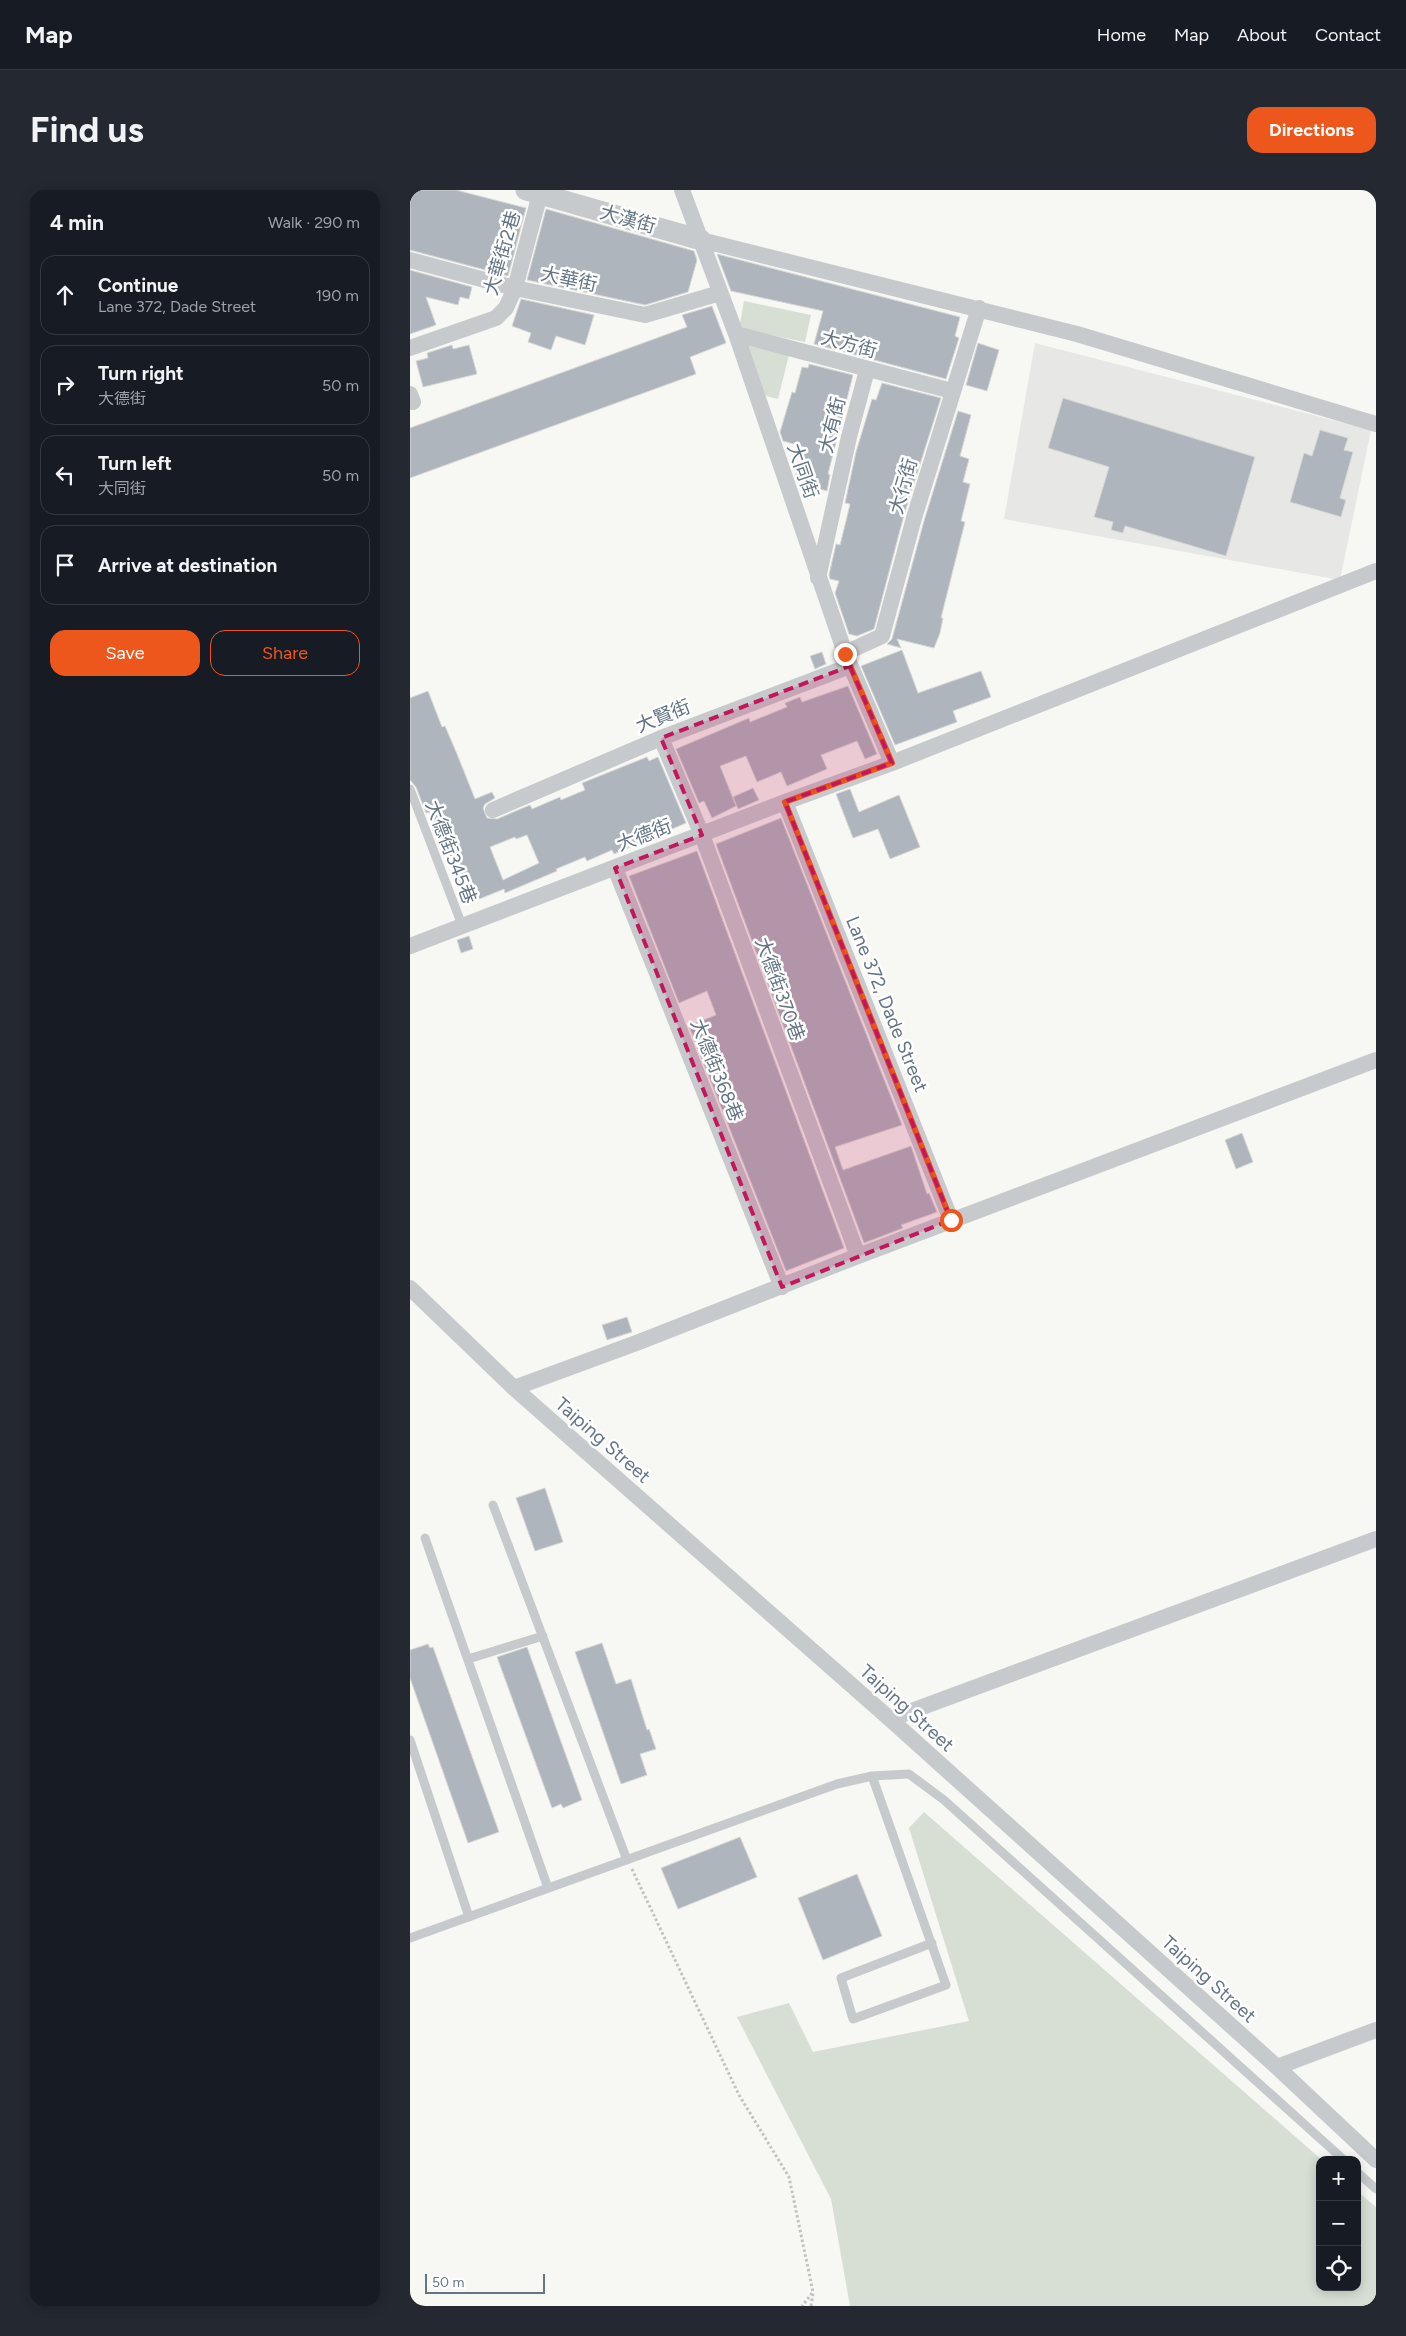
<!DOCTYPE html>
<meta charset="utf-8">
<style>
:root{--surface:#171b24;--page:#242831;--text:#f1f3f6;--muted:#9ea1a6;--line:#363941;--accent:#ee571b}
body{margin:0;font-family:Figtree,"Noto Sans TC",sans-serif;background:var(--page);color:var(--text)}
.controls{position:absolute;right:15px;bottom:15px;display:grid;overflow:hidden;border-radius:10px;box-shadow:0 2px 12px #0003}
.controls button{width:45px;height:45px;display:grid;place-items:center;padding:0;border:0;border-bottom:1px solid var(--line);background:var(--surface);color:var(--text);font:25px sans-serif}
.scale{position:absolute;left:15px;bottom:12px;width:120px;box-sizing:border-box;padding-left:5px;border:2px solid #647586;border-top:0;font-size:14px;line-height:18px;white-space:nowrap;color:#647586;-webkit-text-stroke:4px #fff;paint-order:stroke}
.stop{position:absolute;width:15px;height:15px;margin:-11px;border:4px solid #ee571b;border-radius:50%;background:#fff}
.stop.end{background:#ee571b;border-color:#fff;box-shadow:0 1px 5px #0008}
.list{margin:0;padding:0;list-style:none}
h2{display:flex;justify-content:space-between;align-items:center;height:65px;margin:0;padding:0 20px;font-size:21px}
h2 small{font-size:16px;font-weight:400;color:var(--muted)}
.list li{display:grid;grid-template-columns:32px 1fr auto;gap:15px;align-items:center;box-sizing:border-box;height:80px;margin:0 10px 10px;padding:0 10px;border:1px solid var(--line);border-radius:15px}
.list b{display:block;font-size:19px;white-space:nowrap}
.list p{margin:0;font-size:16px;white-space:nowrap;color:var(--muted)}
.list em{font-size:16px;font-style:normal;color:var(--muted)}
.actions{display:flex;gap:10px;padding:15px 20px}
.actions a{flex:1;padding:11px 0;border:1px solid var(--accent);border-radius:15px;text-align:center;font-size:18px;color:var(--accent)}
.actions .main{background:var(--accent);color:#fff}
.icon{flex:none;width:28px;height:28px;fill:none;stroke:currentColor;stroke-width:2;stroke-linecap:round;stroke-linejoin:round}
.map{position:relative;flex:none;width:966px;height:2116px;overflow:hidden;border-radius:15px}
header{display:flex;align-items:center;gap:30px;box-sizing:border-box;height:70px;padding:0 25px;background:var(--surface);border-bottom:1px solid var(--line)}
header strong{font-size:24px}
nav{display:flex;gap:28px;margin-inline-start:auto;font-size:18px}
.intro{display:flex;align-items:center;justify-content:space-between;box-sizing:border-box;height:120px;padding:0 30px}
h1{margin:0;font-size:35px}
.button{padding:12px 22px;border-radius:15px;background:var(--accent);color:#fff;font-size:18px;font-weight:700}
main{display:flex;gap:30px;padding:0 30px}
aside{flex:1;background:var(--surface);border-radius:15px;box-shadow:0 2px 12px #0003}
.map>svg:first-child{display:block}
</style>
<header>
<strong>Map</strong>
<nav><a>Home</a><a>Map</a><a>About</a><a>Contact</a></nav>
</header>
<div class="intro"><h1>Find us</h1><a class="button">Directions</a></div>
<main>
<aside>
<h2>4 min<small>Walk · 290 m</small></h2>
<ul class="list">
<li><svg class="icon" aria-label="ahead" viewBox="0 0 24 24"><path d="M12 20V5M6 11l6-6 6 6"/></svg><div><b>Continue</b><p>Lane 372, Dade Street</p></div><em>190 m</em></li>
<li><svg class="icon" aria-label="right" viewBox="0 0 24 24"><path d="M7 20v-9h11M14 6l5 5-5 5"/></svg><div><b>Turn right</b><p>大德街</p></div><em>50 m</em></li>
<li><svg class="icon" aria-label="left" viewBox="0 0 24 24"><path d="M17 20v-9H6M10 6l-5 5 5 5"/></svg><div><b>Turn left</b><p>大同街</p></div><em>50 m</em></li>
<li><svg class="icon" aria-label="arrive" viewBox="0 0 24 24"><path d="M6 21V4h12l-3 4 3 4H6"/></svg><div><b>Arrive at destination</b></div></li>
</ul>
<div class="actions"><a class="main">Save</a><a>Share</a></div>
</aside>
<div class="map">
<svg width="966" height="2116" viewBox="0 0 966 2116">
<rect width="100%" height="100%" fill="#f7f7f3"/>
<path fill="#e7e8e6" d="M625 153 961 240 930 390 594 329Z"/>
<path fill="#d7dfd4" d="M334 111 401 125 395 152 329 139Z
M335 153 379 165 368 209 352 205Z
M514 1622 912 1970H910V2097H947V2001L966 2017V2116H440L421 2009 327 1827 379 1813 403 1862 559 1831 499 1638Z"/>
<path fill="#aeb5bc" stroke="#d8d8d6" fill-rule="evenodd" d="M0 0H46L116 18 98 86 0 60Z
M136 19 284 61 287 70 278 102 235 115 117 90Z
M307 64 550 127 545 146 549 148 536 189 404 154 413 121 321 101Z
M0 80 62 97 59 109 50 107 48 115 16 107 26 135 0 144Z
M111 109 184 125 175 155 146 146 141 160 118 152 121 143 102 136Z
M302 116 316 153 280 167 286 184 0 288V238L277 137 272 125Z
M568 153 589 160 577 201 556 195Z
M42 155 43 159 59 155 67 184 13 197 6 171 18 168 17 163Z
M399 174 443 185 418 284 420 285 417 301 387 293 385 287 394 257 373 251 370 242 382 202 385 203 392 177 398 178Z
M472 193 531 208 494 325 464 439 447 446 439 444 425 403 429 391 420 389 419 385 426 354 430 355 436 331 440 314 435 313 446 262 462 209 466 210Z
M653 208 845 267 816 366 715 336 713 343 701 340 703 332 684 327 699 277 638 258Z
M548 221 561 225 550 266 559 269 553 292 560 294 551 331 555 332 531 428H533L530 443 524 458 487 449 491 458 477 454 482 449 514 331Z
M910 240 938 248 934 260 943 262 930 308 936 310 931 327 880 312 894 263 902 266Z
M492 460 508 503 571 481 581 507 543 521 547 532 485 555 451 476Z
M412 462 416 474 405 479 400 466Z
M438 496 467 564 455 569 447 551 411 565 417 579 377 596 371 582 347 592 336 566 310 576 326 616 302 628 294 611 289 613 266 559 339 528 340 532 377 517 375 513 390 507 392 512Z
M18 501 32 537 35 536 47 564 65 609 82 602 85 608 75 614 73 618 77 628 87 629 120 615 122 619 150 607 151 610 175 600 172 593 237 567 239 571 248 567 276 633 204 664 202 660 177 671 175 667 146 679 147 681 95 703 94 699 57 714 20 622 16 623 6 597 0 590V508ZM117 645 129 673 93 690 80 657 105 647 106 649Z
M343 598 349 610 328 619 323 607Z
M440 599 449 622 489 605 510 657 480 669 468 639 443 648 426 604Z
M371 628 492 935 425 957 433 980 501 956 517 1004 519 1003 527 1022 491 1035 493 1038 454 1053 306 654Z
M287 661 434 1058 376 1081 279 836 306 825 297 801 269 813 219 686Z
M59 746 63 759 51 763 47 750Z
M832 943 843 972 826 979 815 950Z
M217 1127 222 1142 197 1150 192 1135Z
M135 1298 153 1352 125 1361 106 1308Z
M192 1453 206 1494 221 1489 237 1540 239 1539 246 1559 230 1564 237 1585 211 1594 165 1462Z
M18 1454 20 1458 23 1457 89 1642 58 1653 0 1488V1460Z
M117 1457 172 1610 153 1618 151 1614 142 1618 87 1467Z
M330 1647 347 1687 268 1719 251 1678Z
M447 1684 472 1746 413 1770 388 1708Z"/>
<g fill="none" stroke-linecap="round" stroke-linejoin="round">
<path stroke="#c0c2c4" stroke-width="3" stroke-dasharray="2.5 2.5" stroke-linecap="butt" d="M222 1679 329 1905 379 1987 403 2102 392 2116
M401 2116 403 2103"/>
<path stroke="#c6cacd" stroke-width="9" d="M0 599 52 735
M83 1315 217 1670
M15 1348 138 1698
M58 1469 133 1446
M0 1550 59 1727
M462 1586 536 1795 443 1829 431 1788 522 1753
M0 1748 427 1594 462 1586 499 1584 534 1610 934 1970
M947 1982 966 1999"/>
<path stroke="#c6cacd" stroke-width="16" d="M272 0 326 144 435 463 482 573
M291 50 667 144 966 234
M0 70 105 98 235 125 310 103
M326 144 542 201
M0 158 86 128 96 118 105 98 130 4
M0 204 3 212
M408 388 439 247 457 180
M435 463 472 446 504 328 569 118
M251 548 292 645 448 1066
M375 612 541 1030
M83 620 251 548 440 476
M205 678 372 1097
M0 756 375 612 482 573 966 381
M0 1098 104 1198 480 1529 867 1877 966 1970
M104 1198 229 1152 448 1066 966 870
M480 1529 966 1349
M867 1877 966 1840"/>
<path stroke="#c6cacd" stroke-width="21" d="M116 0 291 50"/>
</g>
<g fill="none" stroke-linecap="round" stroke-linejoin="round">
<path stroke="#ee571b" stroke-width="6" d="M435 464 482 573 375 612 541 1030"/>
</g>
<path fill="#c2185b" fill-opacity="0.2" stroke="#c2185b" stroke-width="4" stroke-dasharray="10 6" stroke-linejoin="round" d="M440 476 482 573 375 612 541 1030 372 1097 205 678 292 645 251 548Z"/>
<g text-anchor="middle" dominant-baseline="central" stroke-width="5" stroke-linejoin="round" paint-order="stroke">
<g font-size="19" fill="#647586" stroke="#fff">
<text transform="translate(218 29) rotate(16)">大漢街</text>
<text transform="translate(92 63) rotate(-74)">大華街2巷</text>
<text transform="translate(159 89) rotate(12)">大華街</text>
<text transform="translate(439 154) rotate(15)">大方街</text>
<text transform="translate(422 235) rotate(-76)">大有街</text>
<text transform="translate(393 281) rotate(71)">大同街</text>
<text transform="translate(493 296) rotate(-74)">大行街</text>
<text transform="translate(253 526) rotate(-22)">大賢街</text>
<text transform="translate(234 645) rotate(-21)">大德街</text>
<text transform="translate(41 662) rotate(69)">大德街345巷</text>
<text transform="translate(370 799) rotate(70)">大德街370巷</text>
<text transform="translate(477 814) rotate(68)">Lane 372, Dade Street</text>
<text transform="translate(307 880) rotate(68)">大德街368巷</text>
<text transform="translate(193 1250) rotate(41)">Taiping Street</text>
<text transform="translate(497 1518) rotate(42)">Taiping Street</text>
<text transform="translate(799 1789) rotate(42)">Taiping Street</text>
</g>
</g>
</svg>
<div class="controls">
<button>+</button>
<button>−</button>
<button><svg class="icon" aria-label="locate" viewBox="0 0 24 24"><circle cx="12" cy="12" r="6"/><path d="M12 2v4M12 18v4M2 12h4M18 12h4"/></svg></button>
</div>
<div class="scale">50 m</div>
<div class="stop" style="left:541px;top:1030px"></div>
<div class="stop end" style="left:435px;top:464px"></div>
</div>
</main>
